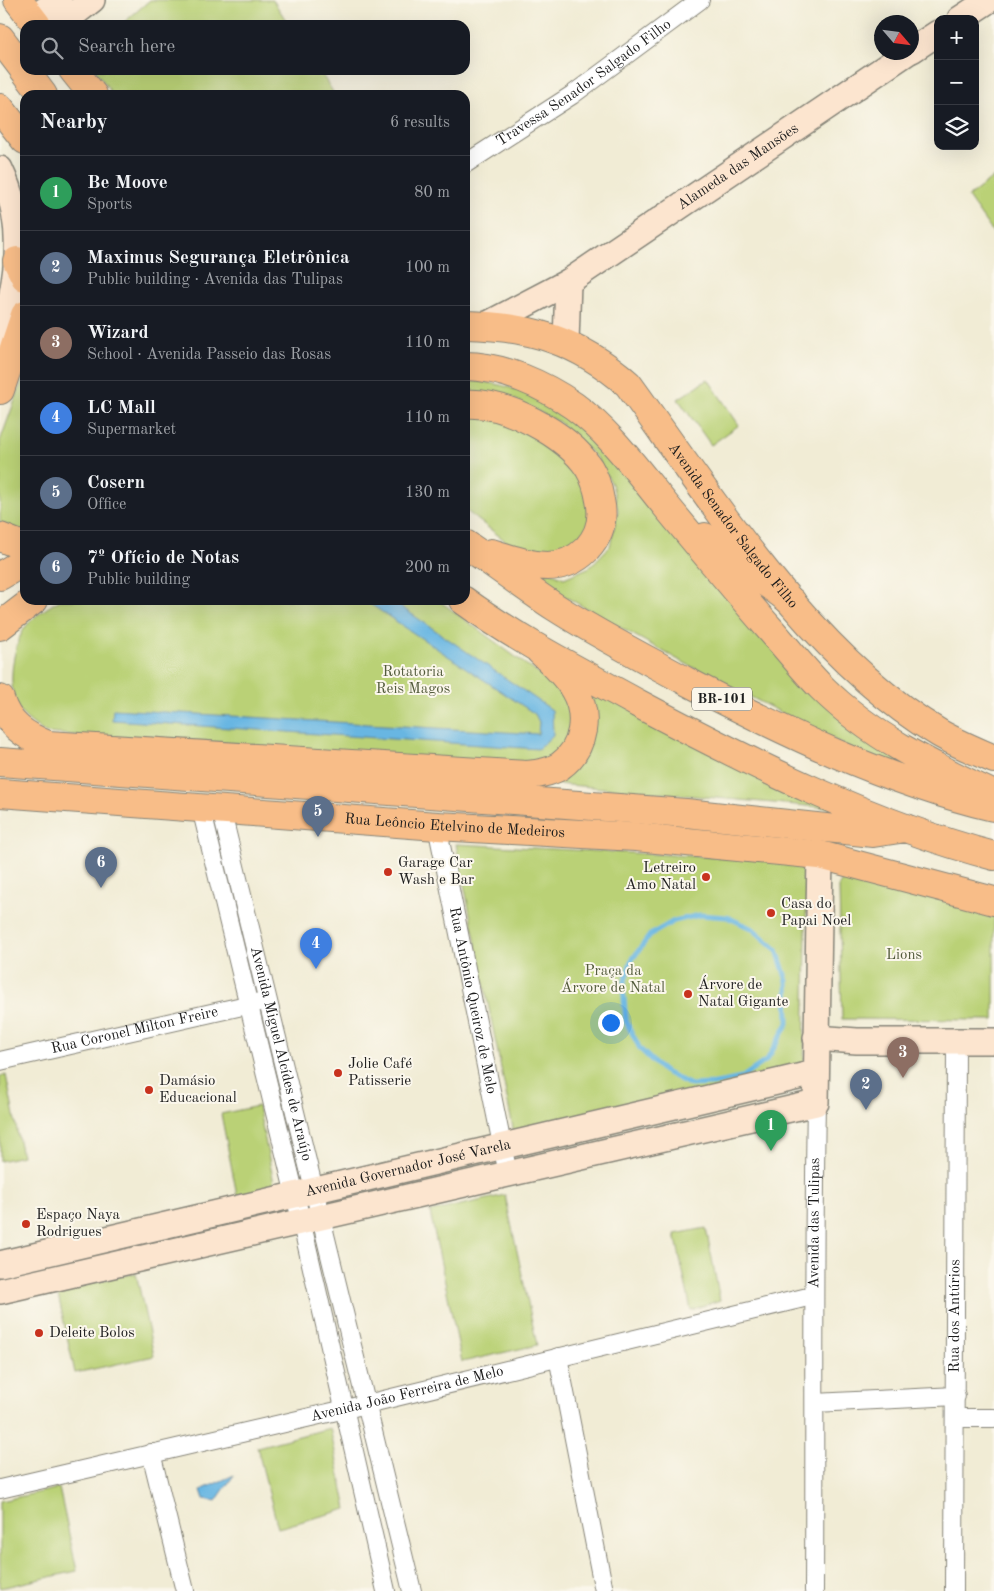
<!DOCTYPE html>
<meta charset="utf-8">
<style>
:root{--surface:#171b24;--page:#242831;--text:#f1f3f6;--muted:#9ea1a6;--line:#363941;--accent:#c8321e}
body{margin:0;font-family:"Old Standard TT",serif;background:var(--page);color:var(--text)}
.controls{position:absolute;right:15px;top:15px;display:grid;overflow:hidden;border-radius:10px;box-shadow:0 5px 20px #0002}
.controls button{width:45px;height:45px;display:grid;place-items:center;padding:0;border:0;border-bottom:1px solid var(--line);background:var(--surface);color:var(--text);font:25px sans-serif}
.compass{position:absolute;left:874px;top:15px;width:45px;height:45px;border-radius:50%;background:var(--surface);box-shadow:0 5px 20px #0002;rotate:118deg}
.you{position:absolute;left:610px;top:1022px;width:18px;height:18px;margin:-12px;border:4px solid #fff;border-radius:50%;background:#1a73e8;box-shadow:0 0 0 8px #1a73e833}
.badge{display:grid;place-items:center;width:32px;height:32px;border-radius:50%;background:var(--accent);color:#fff;font-size:16px;font-weight:700}
.pin{position:absolute;translate:-50% -41px;filter:drop-shadow(0 1px 2px #0008)}
.pin::after{content:'';position:absolute;top:26px;width:18px;height:15px;background:inherit;clip-path:polygon(0 0,100% 0,50% 100%)}
.list{margin:0;padding:0;list-style:none}
h2{display:flex;justify-content:space-between;align-items:center;height:65px;margin:0;padding:0 20px;font-size:21px}
h2 small{font-size:16px;font-weight:400;color:var(--muted)}
.list li{display:grid;grid-template-columns:32px 1fr auto;gap:15px;align-items:center;box-sizing:border-box;height:75px;padding:0 20px;border-top:1px solid var(--line)}
.list b{display:block;font-size:19px;white-space:nowrap}
.list p{margin:0;font-size:16px;white-space:nowrap;color:var(--muted)}
.list em{font-size:16px;font-style:normal;color:var(--muted)}
.icon{flex:none;width:28px;height:28px;fill:none;stroke:currentColor;stroke-width:2;stroke-linecap:round;stroke-linejoin:round}
.map{position:relative;flex:none;width:994px;height:1591px;overflow:hidden}
.search{position:absolute;background:var(--surface);box-shadow:0 5px 20px #0002;left:20px;top:20px;width:450px;height:55px;display:flex;align-items:center;gap:12px;box-sizing:border-box;padding:0 18px;border-radius:15px;color:var(--muted);font-size:19px}
.panel{position:absolute;background:var(--surface);box-shadow:0 5px 20px #0002;left:20px;top:90px;width:450px;height:515px;border-radius:15px}
.map>svg:first-child{display:block}
</style>
<div class="map">
<svg width="994" height="1591" viewBox="0 0 994 1591">
<rect width="100%" height="100%" fill="#fbf7ec"/>
<filter id="ink" filterUnits="userSpaceOnUse"><feTurbulence type="fractalNoise" baseFrequency=".02" numOctaves="2"/><feDisplacementMap in="SourceGraphic" scale="10" xChannelSelector="R" yChannelSelector="G"/><feConvolveMatrix kernelMatrix="1 2 1 2 8 2 1 2 1" color-interpolation-filters="sRGB"/></filter>
<filter id="wash" filterUnits="userSpaceOnUse"><feTurbulence type="fractalNoise" baseFrequency=".0096" numOctaves="4" result="noise"/><feDisplacementMap in="SourceGraphic" scale="20" xChannelSelector="R" yChannelSelector="G"/><feGaussianBlur stdDeviation="1.12" result="paint"/><feColorMatrix in="noise" values="0 0 0 0 0 0 0 0 0 0 0 0 0 0 0 0 0 1.4 0 .05"/><feComposite in="paint" operator="in"/></filter>
<g filter="url(#wash)">
<rect width="100%" height="100%" fill="#f1ecd5"/>
<path fill="#bad176" stroke="#6b7649" d="M150 0H273L289 25H121Z
M95 70H319L335 95H113Z
M994 177V234L968 197Z
M25 373V533L0 522V441Z
M708 379 739 425 711 445 678 399Z
M465 381C509 381 539 398 575 421L921 769 914 781 675 658 539 582 546 570 564 578 590 567 610 546 618 511 612 484 596 457 559 422 512 398 465 393Z
M465 415 496 418 522 429 559 451 585 482 590 529 566 553 537 554 507 542 465 510Z
M60 600H438L547 680 567 698 573 741 543 770 45 733C38 727 28 721 22 714 5 695 12 648 24 629 32 617 48 607 60 600Z
M585 687 842 809 546 783 574 770Z
M456 844 807 862 804 1071 514 1133Z
M845 876 994 910V1020L842 1019 839 885Z
M6 1075 22 1156 0 1161V1076Z
M258 1106 275 1188 237 1195 221 1114Z
M505 1195 537 1345 462 1362 430 1212Z
M706 1228 720 1300 691 1310 675 1234Z
M136 1273 154 1356 75 1373 57 1290Z
M330 1428 347 1509 278 1528 257 1447Z
M59 1488 77 1571 0 1588V1501Z"/>
<path fill="#67b6e2" stroke="#42697f" d="M373 600H391L552 710 553 735 538 749 112 720 113 709 538 734 539 722 535 714 370 604Z
M234 1475 216 1501 204 1499 201 1490Z"/>
<g fill="none" stroke-linecap="round" stroke-linejoin="round">
<path stroke="#67b6e2" stroke-width="5" d="M700 915 727 917 753 929 777 950 787 981 788 1023 767 1060 741 1078 713 1084 691 1085 663 1071 640 1049 626 1021 623 987 631 961 650 935 674 921Z"/>
</g>
</g>
<g filter="url(#ink)">
<g fill="none" stroke-linecap="round" stroke-linejoin="round">
<g stroke="#868478" stroke-width="20">
<g id="street">
<path id="s1" d="M465 164 572 95 700 0"/>
<path d="M201 808 301 1220 386 1591"/>
<path id="s2" d="M221 809 412 1591"/>
<path id="s3" d="M437 826 508 1174"/>
<path id="s4" d="M0 1061 260 1002"/>
<path d="M558 1357 604 1591"/>
<path d="M815 1403 956 1396"/>
<path d="M956 1418H994"/>
<path d="M151 1453 185 1591"/>
<path id="s5" d="M0 1489 367 1404 812 1296"/>
<path id="s6" d="M814 1591C815 1428 813 1266 816 1103"/>
<path id="s7" d="M954 1591 956 1041"/>
</g>
</g>
<g stroke="#868478" stroke-width="28">
<g id="secondary">
<path d="M32 19 59 0"/>
<path d="M960 19 989 0"/>
<path d="M60 25 92 0"/>
<path d="M912 50 938 33"/>
<path d="M0 169C30 232 15 283 0 346"/>
<path id="s8" d="M486 325 568 282 908 52"/>
<path d="M566 342 568 282"/>
<path d="M816 1038 857 1041H994"/>
<path id="s9" d="M0 1264 815 1073"/>
<path d="M0 1291 816 1103 820 855"/>
</g>
</g>
<g stroke="#868478" stroke-width="30">
<g id="primary">
<path d="M18 0 37 25"/>
<path d="M73 70 93 95"/>
<path id="s10" d="M465 325C530 326 579 341 628 384 713 501 813 659 939 733 956 743 976 751 994 759"/>
<path id="s11" d="M0 793 437 826 636 837 820 855 994 901"/>
</g>
</g>
<g stroke="#868478" stroke-width="30">
<path id="highway" d="M0 38 43 95
M0 108 25 140
M17 261 25 277
M465 366C503 366 544 385 574 406 610 432 638 472 666 506 700 547 734 588 769 628 786 647 803 669 821 687 870 736 932 766 994 795
M0 390 25 315
M465 404C505 401 567 434 589 468 595 478 598 488 600 500 604 518 600 535 587 549 576 560 563 566 547 566 528 566 509 558 491 553
M0 537 25 547
M705 537 792 602
M465 544C495 564 524 587 555 607 597 634 642 657 686 681 784 732 885 781 993 807
M0 576 25 561
M463 600C518 640 579 671 639 704 750 763 872 824 994 856
M0 626 34 600
M0 699C7 724 25 736 48 745L527 775C538 774 551 772 560 766 585 748 589 714 574 689 565 674 552 662 540 651
M0 762 686 813 873 833 906 828"/>
</g>
<use href="#street" stroke="#fff" stroke-width="18"/>
<use href="#secondary" stroke="#fce5cf" stroke-width="25"/>
<use href="#primary" stroke="#f8bd88" stroke-width="28"/>
<use href="#highway" stroke="#f8bd88" stroke-width="28"/>
</g>
</g>
<g fill="#c8321e" stroke="#fbf7ec" stroke-width="2">
<circle cx="388" cy="872" r="5"/>
<circle cx="706" cy="877" r="5"/>
<circle cx="771" cy="913" r="5"/>
<circle cx="688" cy="994" r="5"/>
<circle cx="338" cy="1073" r="5"/>
<circle cx="149" cy="1090" r="5"/>
<circle cx="26" cy="1224" r="5"/>
<circle cx="39" cy="1333" r="5"/>
</g>
<g text-anchor="middle" dominant-baseline="central" stroke-width="4" stroke-linejoin="round" paint-order="stroke">
<rect fill="#fbf7ec" stroke="#5f5e5a" stroke-width="1" x="692" y="687.5" width="60" height="23" rx="4"/>
<g font-size="14" font-weight="bold" fill="#1c1c1c">
<text x="722" y="699">BR-101</text>
</g>
<g font-size="15" fill="#1c1c1c" stroke="#fbf7ec">
<text stroke="none"><textPath href="#s1" startOffset="144">Travessa Senador Salgado Filho</textPath></text>
<text stroke="none"><textPath href="#s8" startOffset="298">Alameda das Mansões</textPath></text>
<text stroke="none"><textPath href="#s10" startOffset="354">Avenida Senador Salgado Filho</textPath></text>
<text stroke="none"><textPath href="#s11" startOffset="456">Rua Leôncio Etelvino de Medeiros</textPath></text>
<text stroke="none"><textPath href="#s3" startOffset="178">Rua Antônio Queiroz de Melo</textPath></text>
<text stroke="none"><textPath href="#s4" startOffset="138">Rua Coronel Milton Freire</textPath></text>
<text stroke="none"><textPath href="#s2" startOffset="252">Avenida Miguel Alcídes de Araújo</textPath></text>
<text stroke="none"><textPath href="#s9" startOffset="419">Avenida Governador José Varela</textPath></text>
<text stroke="none"><textPath href="#s6" startOffset="368">Avenida das Tulipas</textPath></text>
<text stroke="none"><textPath href="#s7" startOffset="275">Rua dos Antúrios</textPath></text>
<text stroke="none"><textPath href="#s5" startOffset="418">Avenida João Ferreira de Melo</textPath></text>
</g>
<g font-size="15" fill="#535b3c" stroke="#fbf7ec">
<text x="413" y="672">Rotatoria<tspan x="413" dy="17">Reis Magos</tspan></text>
<text x="904" y="955">Lions</text>
<text x="613" y="971">Praça da<tspan x="613" dy="17">Árvore de Natal</tspan></text>
</g>
<g font-size="15" fill="#1c1c1c" stroke="#fbf7ec" text-anchor="start">
<text x="398" y="863">Garage Car<tspan x="398" dy="17">Wash e Bar</tspan></text>
<text x="696" y="868" text-anchor="end">Letreiro<tspan x="696" dy="17">Amo Natal</tspan></text>
<text x="781" y="904">Casa do<tspan x="781" dy="17">Papai Noel</tspan></text>
<text x="698" y="985">Árvore de<tspan x="698" dy="17">Natal Gigante</tspan></text>
<text x="348" y="1064">Jolie Café<tspan x="348" dy="17">Patisserie</tspan></text>
<text x="159" y="1081">Damásio<tspan x="159" dy="17">Educacional</tspan></text>
<text x="36" y="1215">Espaço Naya<tspan x="36" dy="17">Rodrigues</tspan></text>
<text x="49" y="1333">Deleite Bolos</text>
</g>
</g>
</svg>
<div class="controls">
<button>+</button>
<button>−</button>
<button><svg class="icon" aria-label="layers" viewBox="0 0 24 24"><path d="M12 4l9 5-9 5-9-5zM3 14l9 5 9-5"/></svg></button>
</div>
<svg class="compass" viewBox="-18 -18 36 36"><path d="M0-13l5 13h-10z" fill="#e53935"/><path d="M0 13l5-13h-10z" fill="#9ea1a6"/></svg>
<div class="you"></div>
<div class="pin badge" style="left:771px;top:1151px;background:#2e9e5b">1</div>
<div class="pin badge" style="left:866px;top:1110px;background:#5c6f8a">2</div>
<div class="pin badge" style="left:903px;top:1078px;background:#8d6e63">3</div>
<div class="pin badge" style="left:316px;top:969px;background:#3f7fe0">4</div>
<div class="pin badge" style="left:318px;top:837px;background:#5c6f8a">5</div>
<div class="pin badge" style="left:101px;top:888px;background:#5c6f8a">6</div>
<div class="search"><svg class="icon" aria-label="search" viewBox="0 0 24 24"><circle cx="10" cy="10" r="6"/><path d="M15 15l6 6"/></svg>Search here</div>
<section class="panel">
<h2>Nearby<small>6 results</small></h2>
<ul class="list">
<li><span class="badge" style="background:#2e9e5b">1</span><div><b>Be Moove</b><p>Sports</p></div><em>80 m</em></li>
<li><span class="badge" style="background:#5c6f8a">2</span><div><b>Maximus Segurança Eletrônica</b><p>Public building · Avenida das Tulipas</p></div><em>100 m</em></li>
<li><span class="badge" style="background:#8d6e63">3</span><div><b>Wizard</b><p>School · Avenida Passeio das Rosas</p></div><em>110 m</em></li>
<li><span class="badge" style="background:#3f7fe0">4</span><div><b>LC Mall</b><p>Supermarket</p></div><em>110 m</em></li>
<li><span class="badge" style="background:#5c6f8a">5</span><div><b>Cosern</b><p>Office</p></div><em>130 m</em></li>
<li><span class="badge" style="background:#5c6f8a">6</span><div><b>7º Ofício de Notas</b><p>Public building</p></div><em>200 m</em></li>
</ul>
</section>
</div>
